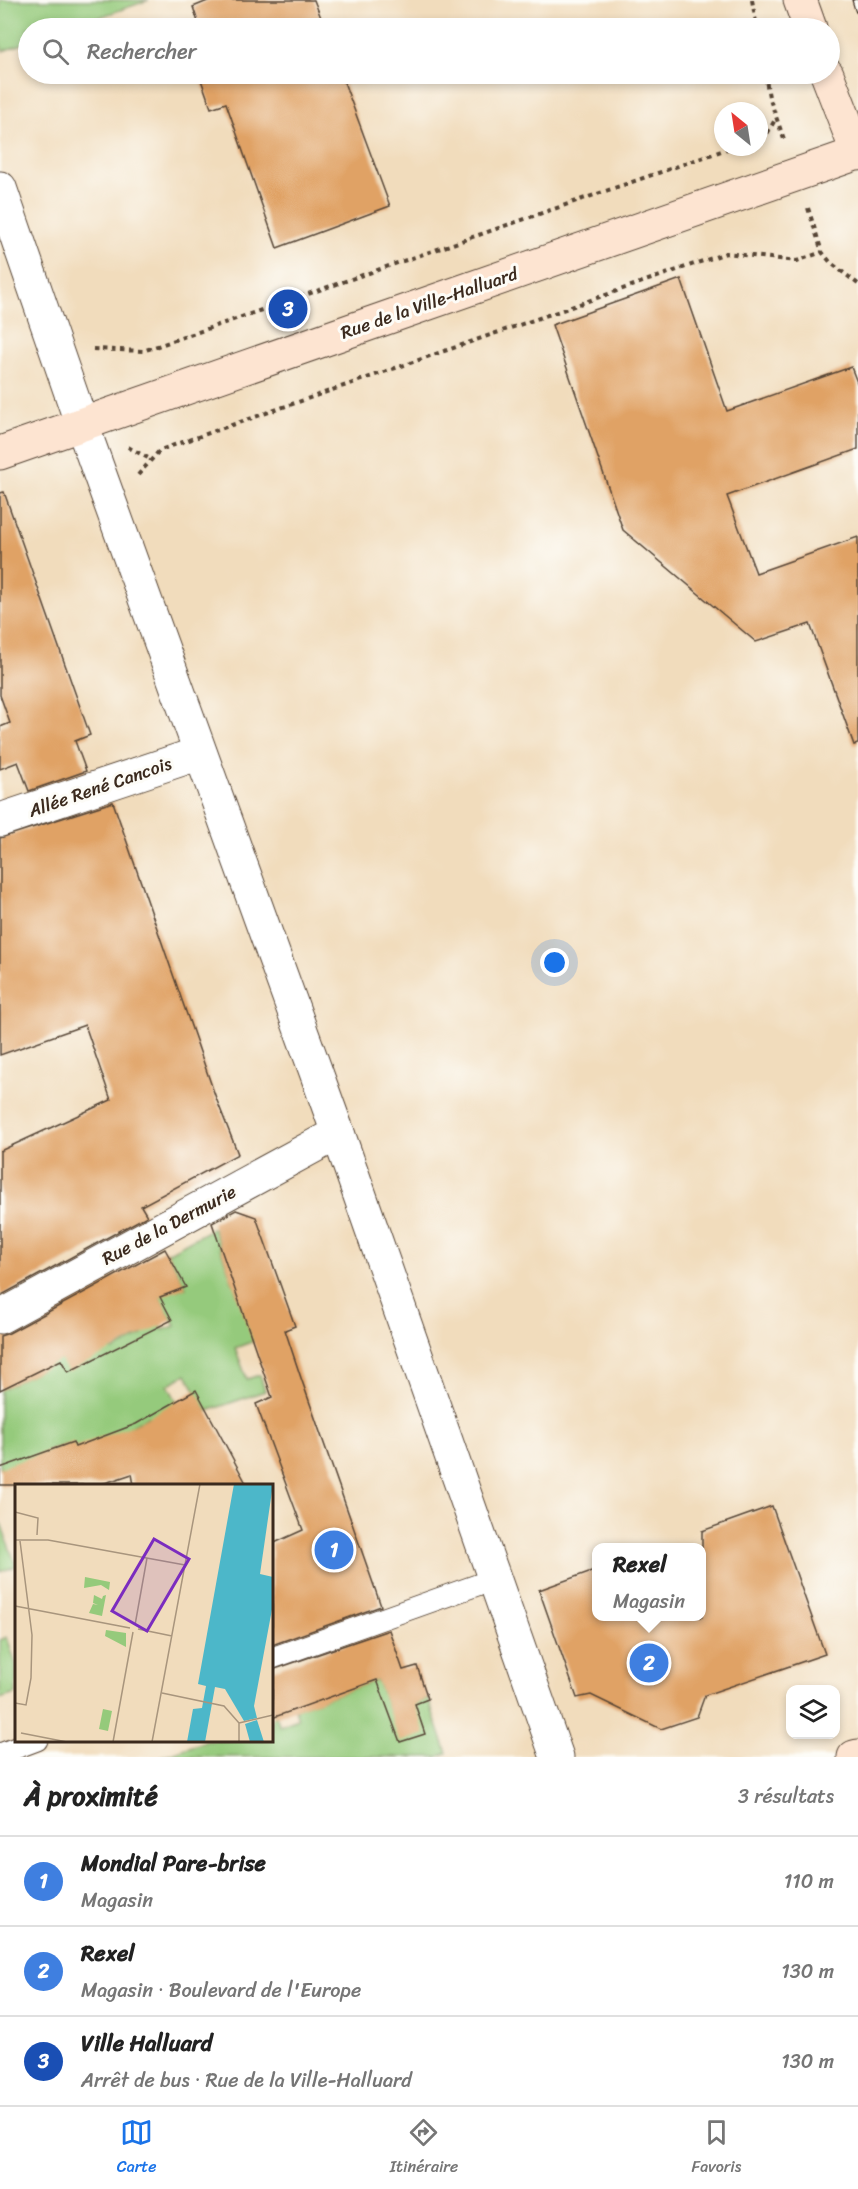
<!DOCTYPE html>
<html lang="fr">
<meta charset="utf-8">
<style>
:root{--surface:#fff;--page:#f2f2f2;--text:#222;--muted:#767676;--line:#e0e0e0;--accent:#1a73e8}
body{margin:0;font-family:Sriracha,sans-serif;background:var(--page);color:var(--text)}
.controls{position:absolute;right:18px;bottom:18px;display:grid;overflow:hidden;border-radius:12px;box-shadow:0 3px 9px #0003}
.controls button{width:54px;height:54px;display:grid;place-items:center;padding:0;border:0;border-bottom:2px solid var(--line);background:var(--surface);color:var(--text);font:30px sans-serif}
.compass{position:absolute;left:714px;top:102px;width:54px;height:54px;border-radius:50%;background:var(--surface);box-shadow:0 3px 9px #0003;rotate:330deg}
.you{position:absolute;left:555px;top:963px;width:21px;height:21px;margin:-15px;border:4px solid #fff;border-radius:50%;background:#1a73e8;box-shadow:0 0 0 9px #1a73e833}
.badge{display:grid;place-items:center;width:39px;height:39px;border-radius:50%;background:var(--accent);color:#fff;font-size:20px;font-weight:700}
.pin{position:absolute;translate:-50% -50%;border:3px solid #fff;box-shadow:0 2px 6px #0006}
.popup{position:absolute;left:592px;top:1543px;width:114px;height:78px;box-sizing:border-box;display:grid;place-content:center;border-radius:12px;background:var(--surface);filter:drop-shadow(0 2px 4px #0005);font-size:20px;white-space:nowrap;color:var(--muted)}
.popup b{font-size:22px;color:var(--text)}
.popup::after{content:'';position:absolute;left:50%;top:100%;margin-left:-12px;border:12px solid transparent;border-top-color:var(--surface)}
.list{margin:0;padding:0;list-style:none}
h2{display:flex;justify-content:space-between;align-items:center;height:78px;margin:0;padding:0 24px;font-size:26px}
h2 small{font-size:20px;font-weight:400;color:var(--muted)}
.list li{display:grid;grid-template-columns:39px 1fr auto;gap:18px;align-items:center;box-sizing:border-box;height:90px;padding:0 24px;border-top:2px solid var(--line)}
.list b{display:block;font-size:22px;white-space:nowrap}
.list p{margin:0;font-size:20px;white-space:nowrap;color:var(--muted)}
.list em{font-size:20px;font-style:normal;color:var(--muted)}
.icon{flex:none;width:33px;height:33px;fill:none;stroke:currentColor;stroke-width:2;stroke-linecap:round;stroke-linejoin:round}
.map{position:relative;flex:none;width:858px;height:1757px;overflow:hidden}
.search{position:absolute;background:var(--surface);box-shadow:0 3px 9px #0003;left:18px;right:18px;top:18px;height:66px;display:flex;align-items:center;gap:15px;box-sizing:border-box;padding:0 21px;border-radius:33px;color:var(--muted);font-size:22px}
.sheet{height:348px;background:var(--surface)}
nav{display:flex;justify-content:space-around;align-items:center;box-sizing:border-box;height:84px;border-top:2px solid var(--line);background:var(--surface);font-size:16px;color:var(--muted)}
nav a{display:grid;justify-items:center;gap:3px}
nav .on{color:var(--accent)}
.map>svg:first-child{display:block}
</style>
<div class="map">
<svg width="858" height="1757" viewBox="0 0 858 1757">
<rect width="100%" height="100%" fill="#fdfcf7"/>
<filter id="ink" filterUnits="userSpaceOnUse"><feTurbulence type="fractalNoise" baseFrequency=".0167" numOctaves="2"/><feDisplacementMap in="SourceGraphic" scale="12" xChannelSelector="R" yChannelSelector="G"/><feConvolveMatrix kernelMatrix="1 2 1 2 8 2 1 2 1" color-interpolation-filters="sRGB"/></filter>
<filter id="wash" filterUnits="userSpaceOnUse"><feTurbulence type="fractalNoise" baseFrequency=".008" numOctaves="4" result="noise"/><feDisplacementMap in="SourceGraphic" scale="24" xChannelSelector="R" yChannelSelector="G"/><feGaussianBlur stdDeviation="1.35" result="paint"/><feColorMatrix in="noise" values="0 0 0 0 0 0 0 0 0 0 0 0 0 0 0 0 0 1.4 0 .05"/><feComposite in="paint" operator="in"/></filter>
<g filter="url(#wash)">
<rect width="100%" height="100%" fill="#f1dcbc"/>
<path fill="#95ca7b" stroke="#687a4c" stroke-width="1.5" d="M0 0H149L68 28H28V42L3 51 0 44Z
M213 1228 254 1341 235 1348 247 1379 260 1375 265 1391 207 1411 186 1374 168 1385 186 1419 148 1417 70 1460 65 1445 48 1450 55 1465 0 1468V1390L105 1336 113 1351 143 1335 135 1320 131 1272 163 1330 175 1326 159 1296 186 1287 167 1253Z
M0 1520 16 1566 0 1572Z
M7 1637 16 1665V1694L0 1699V1640Z
M377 1680 390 1713 428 1699 447 1753 437 1757H160L207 1741 272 1740V1717L276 1716 280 1726 298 1719 295 1709Z"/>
<g id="blocks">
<path fill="#e0a265" d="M210 0H314L325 28H188L199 25 193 7Z
M199 74H341L390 206 277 248 226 103 211 108Z
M681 279 727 411 851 367 858 385V449L727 496 756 573 858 537V744L854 745 810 624 756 642 623 530 552 325Z
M4 492 90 735 75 741 86 771 29 791 18 762 0 769V727L10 723 0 695V493Z
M113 802 216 1098 238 1154 141 1206 147 1216 0 1296V1151L111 1100 85 1025 0 1055V838Z
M236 1210 256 1217 295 1326 285 1330 301 1378 381 1606 272 1645V1544L303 1530 256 1404 272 1397 212 1223Z
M165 1249 186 1287 160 1297 172 1320 68 1372 61 1360 0 1390V1336L9 1333Z
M196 1390 247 1485H134L132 1474 99 1485H0V1468L73 1442 75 1447 136 1424Z
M772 1506 825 1654 705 1695 697 1717 661 1729 591 1695 577 1698 539 1590 597 1569V1617H702V1531Z
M389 1630 403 1670 417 1666 428 1699 415 1704 425 1734 400 1742 377 1680 272 1718V1670Z"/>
</g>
</g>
<g filter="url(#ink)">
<use href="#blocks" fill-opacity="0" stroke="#564536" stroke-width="1.5"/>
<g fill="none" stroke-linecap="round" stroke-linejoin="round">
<g stroke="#564536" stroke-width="23">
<path id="service" d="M272 1658 494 1579
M0 1754 37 1740"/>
</g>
<g stroke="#564536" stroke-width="35">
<path id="minor" d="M0 188 82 425
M0 820 200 753
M0 1317 338 1133"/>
</g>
<g stroke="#564536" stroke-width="35">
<path id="tertiary" d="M82 425 338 1133 557 1757"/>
</g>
<g stroke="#564536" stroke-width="35">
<path id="secondary" d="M800 0 810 28
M827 74 858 154
M0 453 858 153
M854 1757 858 1756"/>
</g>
<path stroke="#564536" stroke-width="4" stroke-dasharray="4.5 4.5" stroke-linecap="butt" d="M752 0 757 28
M765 74 769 97 785 142
M759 136 767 134 776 118
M808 208 822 252 831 263 858 284
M93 349 143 351 733 147
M128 447 150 459
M138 475 160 450 726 253 797 261 822 252"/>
<use href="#service" stroke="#fff" stroke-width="21"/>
<use href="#minor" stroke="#fff" stroke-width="33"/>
<use href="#tertiary" stroke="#fff" stroke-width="33"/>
<use href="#secondary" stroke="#fde4d1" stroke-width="33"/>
<g stroke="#3b2a1e" stroke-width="7">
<path id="rail" d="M855 0 858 10"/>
</g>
<use href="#rail" stroke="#fdfcf7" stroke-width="4.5" stroke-dasharray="14" stroke-linecap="butt"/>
</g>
</g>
<g text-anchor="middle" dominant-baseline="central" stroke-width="6" stroke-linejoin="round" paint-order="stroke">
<g font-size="18" fill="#3b2a1e" stroke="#fdfcf7">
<text transform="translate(429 303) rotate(-19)">Rue de la Ville-Halluard</text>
<text transform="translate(100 787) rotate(-19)">Allée René Cancois</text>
<text transform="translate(169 1225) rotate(-28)">Rue de la Dermurie</text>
</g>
</g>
<g transform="translate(15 1484)">
<rect width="258" height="258" fill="#f1dcbc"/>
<path d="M70 93 95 98 94 106 86 101 69 104ZM79 111 87 115 88 112 91 111 87 132 74 129 78 120 83 121 78 119ZM91 146 111 149V163L90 152ZM88 225 97 227 93 247 84 245Z" fill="#95ca7b"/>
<path d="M219 0H258L245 90 258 93V120L239 222 242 234 229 237 210 205 200 203 190 258H172L178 225 187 224 191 202 183 200ZM242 236 249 258H235L230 240Z" fill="#4cb7c9"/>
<path fill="none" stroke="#a8957d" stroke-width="1.5" d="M0 28 23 34 22 51M0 56H33L170 81M0 122 115 144M120 141 132 74M123 145 157 152M147 209 209 222 224 239V258M0 219 11 221 16 194 17 151 5 57M224 239 258 231M6 249 52 258M98 258 118 148M137 258 185 0"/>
<path fill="#7b2cbf" fill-opacity="0.15" stroke="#7b2cbf" stroke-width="3" d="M139 55 174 75 132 147 97 127Z"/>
<rect width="258" height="258" fill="none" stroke="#3b2a1e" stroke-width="3"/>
</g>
</svg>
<div class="controls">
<button><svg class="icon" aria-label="layers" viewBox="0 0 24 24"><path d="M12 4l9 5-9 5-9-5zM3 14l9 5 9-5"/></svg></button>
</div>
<svg class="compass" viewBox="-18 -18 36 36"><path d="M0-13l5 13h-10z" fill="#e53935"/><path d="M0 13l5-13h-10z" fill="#767676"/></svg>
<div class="you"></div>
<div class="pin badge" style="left:334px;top:1550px;background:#3f7fe0">1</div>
<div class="pin badge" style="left:649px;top:1663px;background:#3f7fe0">2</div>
<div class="popup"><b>Rexel</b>Magasin</div>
<div class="pin badge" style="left:288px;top:309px;background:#1a4fb4">3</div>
<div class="search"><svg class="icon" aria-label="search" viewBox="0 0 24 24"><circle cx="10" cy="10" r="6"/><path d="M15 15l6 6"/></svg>Rechercher</div>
</div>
<section class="sheet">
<h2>À proximité<small>3 résultats</small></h2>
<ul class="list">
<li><span class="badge" style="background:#3f7fe0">1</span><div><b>Mondial Pare-brise</b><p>Magasin</p></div><em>110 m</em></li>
<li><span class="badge" style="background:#3f7fe0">2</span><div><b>Rexel</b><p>Magasin · Boulevard de l'Europe</p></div><em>130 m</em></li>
<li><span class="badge" style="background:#1a4fb4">3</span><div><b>Ville Halluard</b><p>Arrêt de bus · Rue de la Ville-Halluard</p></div><em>130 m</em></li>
</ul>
</section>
<nav>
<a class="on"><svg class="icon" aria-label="map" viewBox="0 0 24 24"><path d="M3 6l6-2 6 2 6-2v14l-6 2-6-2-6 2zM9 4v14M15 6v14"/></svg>Carte</a>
<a><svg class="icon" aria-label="directions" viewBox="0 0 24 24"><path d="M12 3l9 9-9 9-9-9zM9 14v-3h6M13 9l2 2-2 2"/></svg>Itinéraire</a>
<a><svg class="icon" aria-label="saved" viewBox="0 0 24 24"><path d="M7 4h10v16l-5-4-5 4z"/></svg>Favoris</a>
</nav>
